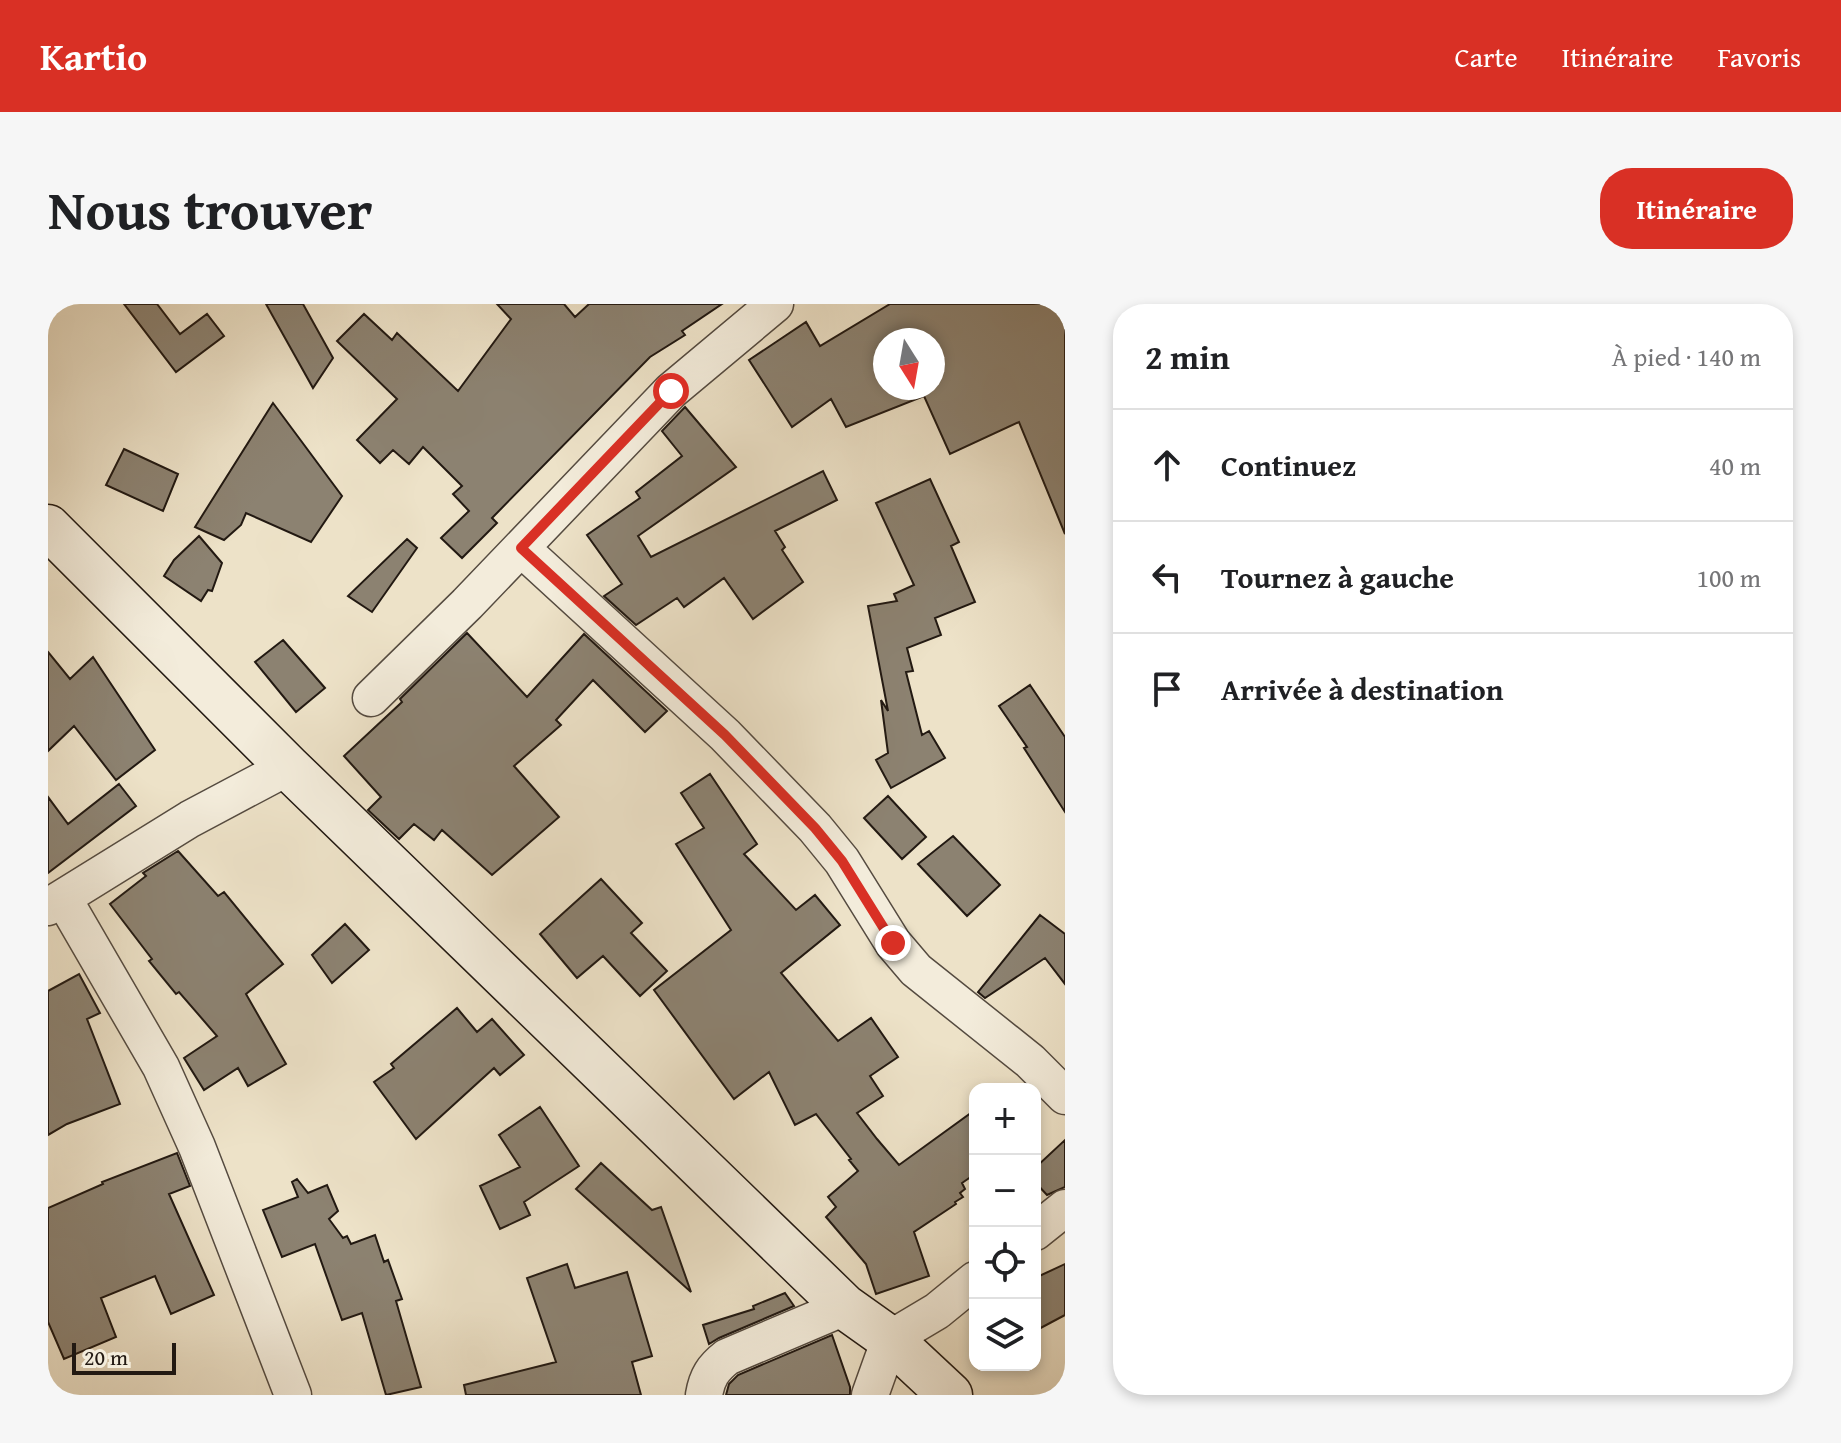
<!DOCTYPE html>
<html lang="fr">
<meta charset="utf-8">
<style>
:root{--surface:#fff;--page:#f6f6f6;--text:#202124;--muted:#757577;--line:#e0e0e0;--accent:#d93025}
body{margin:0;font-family:"Gentium Book Plus",serif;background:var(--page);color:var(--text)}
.controls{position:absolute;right:24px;bottom:24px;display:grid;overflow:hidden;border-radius:16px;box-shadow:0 4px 12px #0003}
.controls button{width:72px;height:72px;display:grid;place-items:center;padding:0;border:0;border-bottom:2px solid var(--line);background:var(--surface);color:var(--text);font:40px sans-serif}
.compass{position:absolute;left:825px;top:24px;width:72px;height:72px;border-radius:50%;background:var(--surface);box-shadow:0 4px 12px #0003;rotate:169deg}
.scale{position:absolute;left:24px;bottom:20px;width:104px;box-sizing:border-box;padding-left:8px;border:4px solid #221912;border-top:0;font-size:22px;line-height:28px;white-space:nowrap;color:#221912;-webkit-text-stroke:6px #f3ecdb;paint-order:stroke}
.stop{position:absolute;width:24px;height:24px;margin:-18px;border:6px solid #d93025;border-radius:50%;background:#fff}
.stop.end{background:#d93025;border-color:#fff;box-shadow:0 2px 8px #0008}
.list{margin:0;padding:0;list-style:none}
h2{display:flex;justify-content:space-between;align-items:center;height:104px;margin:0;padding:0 32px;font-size:34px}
h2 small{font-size:26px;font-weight:400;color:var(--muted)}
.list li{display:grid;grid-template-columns:52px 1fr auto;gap:24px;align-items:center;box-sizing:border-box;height:112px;padding:0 32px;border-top:2px solid var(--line)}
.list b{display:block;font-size:30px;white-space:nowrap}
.list em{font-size:26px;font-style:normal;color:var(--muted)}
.icon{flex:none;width:44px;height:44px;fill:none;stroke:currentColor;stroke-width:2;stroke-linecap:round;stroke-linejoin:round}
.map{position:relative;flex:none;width:1017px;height:1091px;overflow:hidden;border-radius:32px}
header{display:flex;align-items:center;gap:48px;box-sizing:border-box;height:112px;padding:0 40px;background:var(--accent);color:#fff}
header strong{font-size:38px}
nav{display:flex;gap:44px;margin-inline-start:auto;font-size:28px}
.intro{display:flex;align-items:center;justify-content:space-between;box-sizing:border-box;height:192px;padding:0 48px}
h1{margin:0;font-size:56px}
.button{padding:20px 36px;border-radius:32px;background:var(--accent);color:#fff;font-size:28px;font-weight:700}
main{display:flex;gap:48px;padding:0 48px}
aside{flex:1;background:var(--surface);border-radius:32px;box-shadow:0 4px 12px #0003}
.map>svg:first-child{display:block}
</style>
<header>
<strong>Kartio</strong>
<nav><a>Carte</a><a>Itinéraire</a><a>Favoris</a></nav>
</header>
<div class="intro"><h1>Nous trouver</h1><a class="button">Itinéraire</a></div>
<main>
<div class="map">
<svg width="1017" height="1091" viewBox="0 0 1017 1091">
<rect width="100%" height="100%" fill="#ede2c8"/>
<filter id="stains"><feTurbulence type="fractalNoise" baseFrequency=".0025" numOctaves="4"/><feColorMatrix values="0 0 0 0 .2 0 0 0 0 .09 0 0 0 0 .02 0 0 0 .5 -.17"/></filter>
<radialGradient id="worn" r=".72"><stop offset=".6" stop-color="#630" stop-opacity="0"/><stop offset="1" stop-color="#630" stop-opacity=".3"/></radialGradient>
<path fill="#8c8271" stroke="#221912" stroke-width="2" fill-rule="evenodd" d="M76 0H109L132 30 159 10 176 32 128 68Z
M218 0H255L285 54 265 84Z
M449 0H516L527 13 541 0H674L634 27 637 31 602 53 444 214 449 219 414 254 393 234 421 207 405 190 414 182 375 143 361 160 345 146 332 159 309 136 349 95 289 37 316 10 344 36 349 29 410 87 463 15Z
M842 0H1017V230L971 118 902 150 876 92 798 123 783 95 744 123 701 56 758 18 772 42ZM837 36H885V84H837Z
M225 99 294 192 263 238 198 209 193 221 176 236 147 223Z
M637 103 688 163 590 232 603 253 775 167 789 196 727 227 737 243 734 246 755 278 705 315 676 274 636 303 629 294 588 321 556 292 574 280 539 231 592 194 588 188 634 152 614 127Z
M76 145 130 170 115 207 58 181Z
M882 175 911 238 903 242 927 298 887 314 893 331 859 344 865 367 858 368 874 431 881 427 897 454 843 484 828 456 840 449 833 396 840 407 820 302 849 297 846 290 866 281 828 199Z
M151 232 174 259 164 287 160 286 153 297 116 272 126 256Z
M359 235 369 244 324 308 300 292Z
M419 329 479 393 536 330 619 407 597 428 545 376 508 416 513 421 466 462 511 513 444 571 394 526 386 536 366 520 351 535 320 506 333 493 296 452 354 398 352 395Z
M235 336 277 384 248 408 207 358Z
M0 348 22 375 45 353 107 446 68 476 26 422 0 447Z
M982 381 1017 433V508L976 444 979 443 951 402Z
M662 470 709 540 696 550 748 606 767 591 792 621 733 669 790 737 823 714 850 753 822 772 835 792 809 809 829 835 851 861 927 806V870L914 879 917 885 912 889 915 893 907 898 908 900 866 928 881 972 828 990 818 960 778 913 788 903 780 893 810 867 801 856 803 855 768 810 747 821 721 768 686 795 606 686 683 626 628 540 656 524 633 489Z
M71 480 88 502 0 569V493L20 520Z
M840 492 878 533 854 555 816 514Z
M905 532 952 581 919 612 870 560Z
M130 547 170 592 176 588 235 660 198 690 238 760 200 782 190 764 156 786 136 754 169 732 131 688 128 690 101 657 104 655 62 600 98 572 95 569Z
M553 575 594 619 583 629 619 667 592 692 555 652 529 674 492 630Z
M992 611 1017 630V680L997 654 937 694 930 688Z
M297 620 321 646 284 679 264 651Z
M31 670 52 709 39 715 72 800 19 820 0 831V687Z
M409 704 429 728 444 715 476 751 452 771 446 764 368 835 326 778 346 764 343 760Z
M492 803 531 862 476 898 482 911 452 925 432 882 472 863 451 831Z
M1017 836V883L999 891 987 878V864Z
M129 849 142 882 121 890 166 991 123 1010 107 972 53 994 68 1033 16 1055 0 1018V904L55 880 54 878Z
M553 859 604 906 613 903 643 988 528 885Z
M249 875 260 889 279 881 290 907 281 915 295 934 299 932 303 940 327 931 336 958 340 956 354 995 348 997 373 1083 338 1091 314 1009 294 1016 267 940 234 953 215 906 250 893 244 878Z
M519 960 527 984 579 968 604 1052 584 1058 593 1091H418L416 1081 508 1058 479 974Z
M1017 960V1011L987 1027V974Z
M737 989 746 1002 671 1034 661 1040 655 1021 706 1005 705 1002Z
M784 1031 802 1083V1091H678L681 1080 690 1071Z"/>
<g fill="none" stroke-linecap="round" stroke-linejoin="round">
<g stroke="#554b40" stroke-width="39">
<path id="minor" d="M473 244 677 431 767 524 794 557 845 639 868 666 982 757 1017 792
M323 394 419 300 623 87 727 0
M15 594 113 763 149 843 245 1091
M0 603 142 515 240 463
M987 928 1017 904
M656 1091C659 1073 665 1064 679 1053L797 1003
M822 1091 842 1035 889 1007 927 976"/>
</g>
<g stroke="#221912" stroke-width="47">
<path id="secondary" d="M0 223 240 463 797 1003 842 1035 902 1091"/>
</g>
<use href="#minor" stroke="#f3ecdb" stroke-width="36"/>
<use href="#secondary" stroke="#f3ecdb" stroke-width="44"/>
</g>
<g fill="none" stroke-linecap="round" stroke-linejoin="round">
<path stroke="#d93025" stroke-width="10" d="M623 87 473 244 677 431 767 524 794 557 845 639"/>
</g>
<rect width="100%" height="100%" filter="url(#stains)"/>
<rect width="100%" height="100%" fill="url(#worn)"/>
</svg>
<div class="controls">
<button>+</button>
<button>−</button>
<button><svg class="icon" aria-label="locate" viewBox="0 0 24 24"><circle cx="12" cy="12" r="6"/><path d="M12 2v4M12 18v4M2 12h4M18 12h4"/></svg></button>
<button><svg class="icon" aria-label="layers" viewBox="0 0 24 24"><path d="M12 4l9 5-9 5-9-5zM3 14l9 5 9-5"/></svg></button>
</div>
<svg class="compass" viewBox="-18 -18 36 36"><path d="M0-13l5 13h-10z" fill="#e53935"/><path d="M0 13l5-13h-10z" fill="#757577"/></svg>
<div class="scale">20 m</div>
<div class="stop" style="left:623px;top:87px"></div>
<div class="stop end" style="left:845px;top:639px"></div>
</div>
<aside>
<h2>2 min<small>À pied · 140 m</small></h2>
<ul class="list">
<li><svg class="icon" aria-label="ahead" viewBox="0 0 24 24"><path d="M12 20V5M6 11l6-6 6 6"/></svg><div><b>Continuez</b></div><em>40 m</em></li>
<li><svg class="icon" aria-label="left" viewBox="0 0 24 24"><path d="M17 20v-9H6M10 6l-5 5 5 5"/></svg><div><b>Tournez à gauche</b></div><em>100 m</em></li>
<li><svg class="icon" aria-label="arrive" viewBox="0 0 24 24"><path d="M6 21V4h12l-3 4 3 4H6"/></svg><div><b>Arrivée à destination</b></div></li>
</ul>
</aside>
</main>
